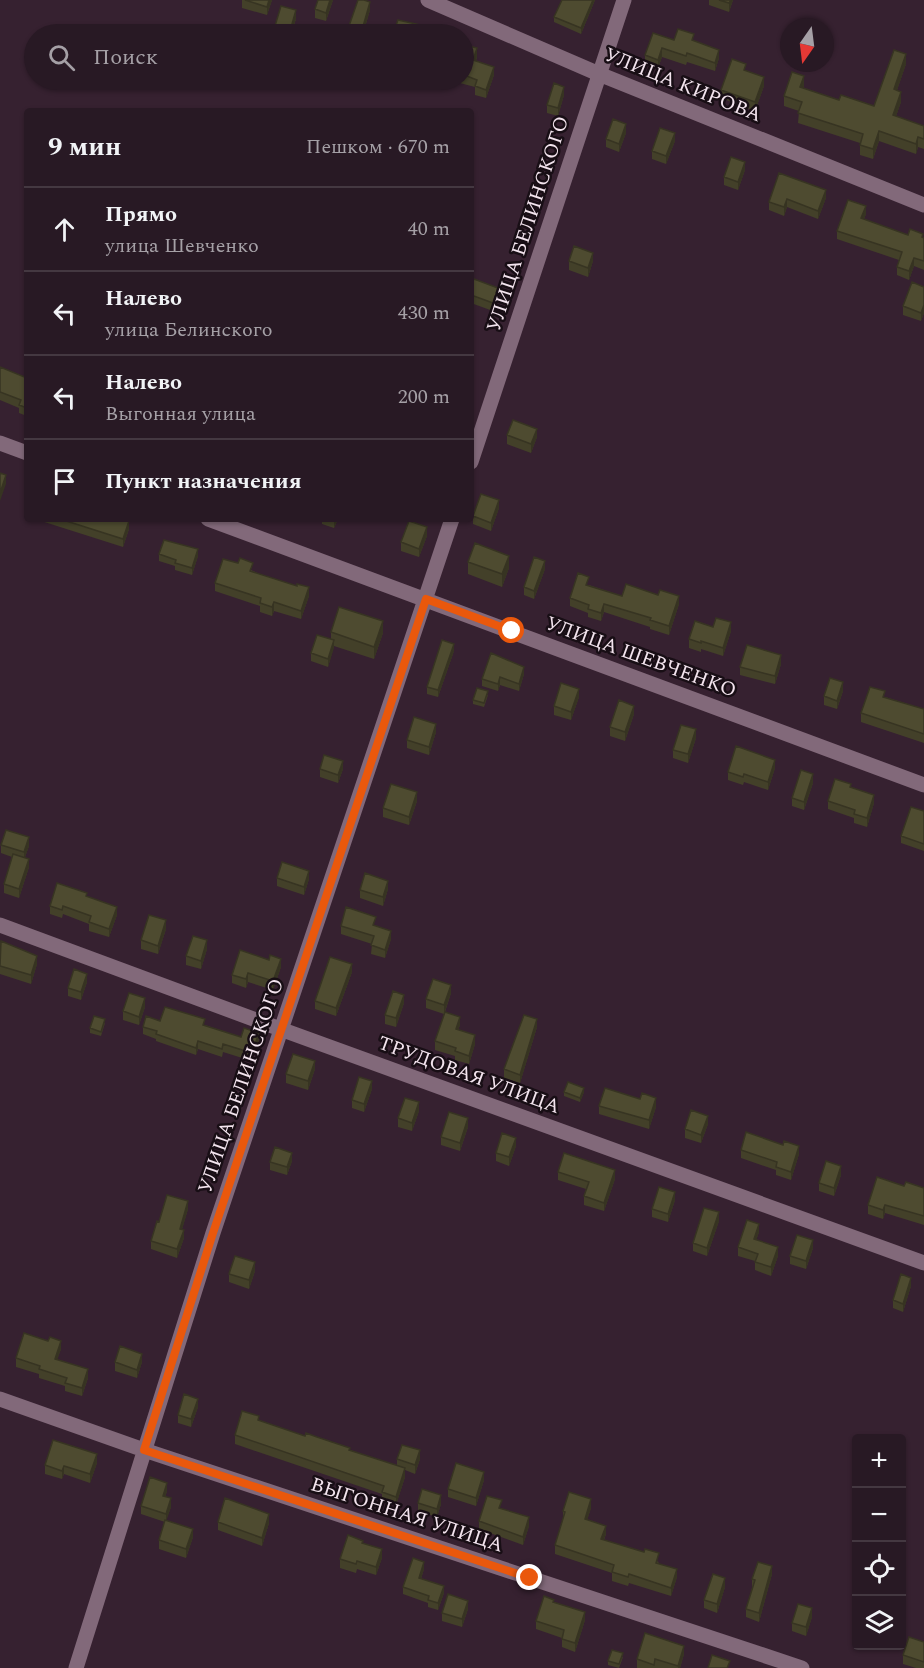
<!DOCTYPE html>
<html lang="ru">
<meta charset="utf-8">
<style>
:root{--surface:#281924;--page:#342631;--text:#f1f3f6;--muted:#a5a0a6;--line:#443841}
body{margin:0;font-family:Spectral,serif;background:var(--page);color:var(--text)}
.controls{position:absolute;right:18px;bottom:18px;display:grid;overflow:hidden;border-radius:6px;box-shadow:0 2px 4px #0004}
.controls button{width:54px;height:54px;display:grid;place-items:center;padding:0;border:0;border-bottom:2px solid var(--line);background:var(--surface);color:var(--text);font:30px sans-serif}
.compass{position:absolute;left:780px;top:18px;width:54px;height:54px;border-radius:50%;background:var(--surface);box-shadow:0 2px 4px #0004;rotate:194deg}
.stop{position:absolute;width:18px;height:18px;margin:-14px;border:4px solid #ea580c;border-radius:50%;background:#fff}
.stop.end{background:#ea580c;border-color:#fff;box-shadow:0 2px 6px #0008}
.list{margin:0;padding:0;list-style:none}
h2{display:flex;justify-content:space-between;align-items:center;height:78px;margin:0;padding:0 24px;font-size:26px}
h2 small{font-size:20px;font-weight:400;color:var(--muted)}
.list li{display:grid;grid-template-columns:39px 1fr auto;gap:18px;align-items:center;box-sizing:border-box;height:84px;padding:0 24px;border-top:2px solid var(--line)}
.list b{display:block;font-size:22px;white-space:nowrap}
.list p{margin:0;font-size:20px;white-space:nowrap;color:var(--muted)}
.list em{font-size:20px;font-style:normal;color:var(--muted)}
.icon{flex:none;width:33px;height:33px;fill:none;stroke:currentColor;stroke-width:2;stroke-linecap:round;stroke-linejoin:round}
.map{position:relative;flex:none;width:924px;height:1668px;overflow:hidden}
.search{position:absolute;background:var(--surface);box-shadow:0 2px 4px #0004;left:24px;top:24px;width:450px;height:66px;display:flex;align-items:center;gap:15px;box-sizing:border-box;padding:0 21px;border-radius:33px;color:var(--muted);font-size:22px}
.panel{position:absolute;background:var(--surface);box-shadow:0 2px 4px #0004;left:24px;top:108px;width:450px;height:414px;border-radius:6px}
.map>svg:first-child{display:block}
</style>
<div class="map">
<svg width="924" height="1668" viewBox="0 0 924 1668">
<rect width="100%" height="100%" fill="#362130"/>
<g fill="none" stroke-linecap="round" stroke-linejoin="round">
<path stroke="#82697a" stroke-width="15" d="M428 0 599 74 924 205
M0 443 27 453
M471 462 624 0
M208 519 924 785
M0 925 283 1030 924 1263
M0 1399 144 1450 802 1668
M76 1668 213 1233 452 519"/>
</g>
<path fill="#434029" d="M242 0H272L267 15 242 8Z
M333 0 326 21 315 18V9Z
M562 0H595L581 34 554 22V17Z
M709 0H733L729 12 709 5Z
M370 10 363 34H349V26Z
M296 19 291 34H275V26Z
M674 40 694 41 719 58 715 71 687 62 686 65 662 57 658 68 645 64V55Z
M464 51 477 57 476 61 494 75 486 98 475 95V87L456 82V80H464Z
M906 64 897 90 901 102 896 116 924 126V149L918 147 916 154 879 141 873 159 860 155V143L798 123 799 111 784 106V96L804 86 803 88 839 100 874 106Z
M746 71 764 86 755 111 721 98V90Z
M564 95 558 116 547 113V105Z
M626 133 619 152 606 147V139Z
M675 141 666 164 652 159V151Z
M745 170 738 190 724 185V177Z
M779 173 826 198 818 219 787 207 784 216 769 210V202Z
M866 214 864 219 908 235 924 238V270L914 266 909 280 897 275V267L899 260 837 239V231Z
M569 261H593L588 277 569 270Z
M471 286 498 297 493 311 471 303Z
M924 287V313L921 321 903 315V306Z
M0 367 27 378V416L19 413V408L0 400Z
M507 435 537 437 531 453 507 444Z
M499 508 491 531 473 524V516Z
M35 519H124L129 529 123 547Z
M322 519H338L334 528 322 524Z
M427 536 419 557 401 551V542Z
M159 554 198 556 192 575 175 570V566L159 561Z
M468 562 509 568 502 587 468 574Z
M238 563 253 571 309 596 301 619 274 611 272 616 260 612V606L215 591V583Z
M545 569 534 599 524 595V587Z
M589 585 622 596 679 604 669 635 650 629V627L604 612 601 621 588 617V613L570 606V598Z
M713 627 731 631 723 656 701 649V652L689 648V639Z
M331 632 383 633 374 659 334 646 328 667 311 661V653L331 639Z
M454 651 438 697 427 694V687Z
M781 664 775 684 740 675V667Z
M524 674 519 691 500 685 498 691 482 686V679Z
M843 691 837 709 824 705V696Z
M488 695 484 707 473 704V700Z
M579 697 571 720 554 715V706Z
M885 697 924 709V743L861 722V713Z
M634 714 625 741 610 736V727Z
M436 732 429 755 407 748V740Z
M696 738 688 763 673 758V750Z
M775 768 768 790 744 782 743 785 728 780V772Z
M320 769H343L338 783 320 777Z
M813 783 804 810 792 806V798Z
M851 787 874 803 867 827 854 823V818L828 809V801Z
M417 801 409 825 383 817V808Z
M924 811V851L901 843V836Z
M1 845 29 846 25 857 29 867 19 898 4 893V884L12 857 1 853Z
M277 878 309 879 304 895 277 886Z
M388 889 383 906 360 898V890Z
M87 897 117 915 109 937 89 931V924L63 914 62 918 50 914V906Z
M341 926H376L391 939 385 958 371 954 372 944 341 934Z
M166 929 158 954 141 949V940Z
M0 942 37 964 31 984 0 974Z
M207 949 201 969 186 965V956Z
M281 967 273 990 248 982 246 988 232 983V975Z
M352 972 336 1016 315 1009V1001Z
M87 982 81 1000 68 996V988Z
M451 993 445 1012 460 1025 458 1030 475 1044 469 1064 455 1060V1056L435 1050V1041L444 1014 426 1008V999Z
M404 1003 396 1027 385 1024V1015Z
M145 1007 139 1025 123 1020V1011Z
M160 1021 205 1025 241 1037 259 1040 252 1061 223 1052 222 1057 198 1049 196 1055 156 1041V1039L143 1034V1027Z
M105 1023 101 1036 90 1033V1028Z
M537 1027 520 1083 504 1078V1069Z
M315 1069 308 1090 286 1083V1074Z
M372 1089 364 1112 352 1108V1100Z
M564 1092H584L580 1102 564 1096Z
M599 1106 656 1107 649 1129 599 1114Z
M419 1111 412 1131 398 1127V1118Z
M708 1124 701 1143 685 1138V1129Z
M468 1127 460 1151 441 1145V1137Z
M516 1146 509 1166 496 1161V1153Z
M741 1150 799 1154 791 1180 776 1175V1170L741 1158Z
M292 1161 287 1175 270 1170V1162Z
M558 1172 615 1179 604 1211 584 1205V1196L586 1189 558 1180Z
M841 1175 834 1196 819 1191V1183Z
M904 1186 924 1188V1225L885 1213 883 1219 868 1214V1205Z
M675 1200 668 1222 652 1217V1209Z
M188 1209 182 1229 184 1238 177 1258 151 1249V1241L159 1222Z
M719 1221 707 1256 693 1251V1243Z
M759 1232 756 1240 778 1256 771 1276 755 1270V1261L738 1256V1247Z
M813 1248 806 1269 790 1264V1256Z
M255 1271 249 1289 229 1282V1274Z
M911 1286 903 1312 893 1308V1300Z
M61 1349 57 1359 88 1378 82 1396 65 1391V1386L39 1378V1374L16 1367V1358Z
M115 1362H142L137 1378 115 1371Z
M198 1407 191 1427 178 1423V1415Z
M259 1421 397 1466V1459H420L415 1474 405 1470V1477L396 1505 382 1501V1494L235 1444V1435Z
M97 1463 90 1483 64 1474 62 1479 45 1474V1465Z
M484 1480 476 1506 448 1497V1489Z
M167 1491 165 1497 171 1507 166 1520 193 1537 186 1558 159 1549V1540L165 1522 141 1514V1506Z
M418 1503 441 1504 437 1517 418 1511Z
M591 1508 587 1520 606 1534 604 1540 659 1562 658 1563 677 1577 671 1596 629 1583 628 1586 612 1581V1573L555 1554V1545L563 1520V1511Z
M501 1509 529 1526 523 1545 479 1529V1521Z
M218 1522 269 1523 262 1546 218 1530Z
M363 1543 382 1558 376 1575 357 1569 356 1573 340 1568V1559Z
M424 1569 421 1579 444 1593 438 1610 428 1607V1603L403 1594V1587Z
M772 1574 759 1622 746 1617V1609L752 1588V1579Z
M725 1587 717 1613 704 1608V1600Z
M554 1602 585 1620 575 1652 562 1647V1638L536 1629V1621Z
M468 1609 462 1627 442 1621V1613Z
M812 1617 806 1636 792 1631V1623Z
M924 1642V1668H916L903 1664V1655Z
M684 1654 680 1668H637V1659Z
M623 1657 619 1668 608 1665V1661Z"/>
<path fill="#373422" d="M269 0H272L267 15V7Z
M330 0H333L326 21V13Z
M593 0H595L581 34V28Z
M731 0H733L729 12V3Z
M370 2V10L363 34H362V30Z
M296 10V19L291 34H290V31Z
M477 48V57L473 69V60Z
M662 48V57L658 68V60Z
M719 50V58L715 71V63Z
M906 54V64L894 99V89Z
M494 67V75L486 98V90Z
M804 76V86L800 97V87Z
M764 77V86L755 111V102Z
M564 87V95L558 116V108Z
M901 92V102L893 125V115Z
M626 124V133L619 152V144Z
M879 131V141L873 159V149Z
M675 133V141L666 164V156Z
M918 137V147L916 154V144Z
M745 162V170L738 190V182Z
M826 190V198L818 219V211Z
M787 199V207L784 216V207Z
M866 206V214L861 226V218Z
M593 253V261L588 277V268Z
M914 258V266L909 280V271Z
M498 288V297L493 311V303Z
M924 305V313L921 321V313Z
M537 429V437L531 453V444Z
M6 475V484L0 501V493Z
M499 500V508L491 531V523Z
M335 519H338L334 528V520Z
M129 521V529L123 547V539Z
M427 527V536L419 557V549Z
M198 549V556L192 575V568Z
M509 556V568L502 587V574Z
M545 561V569L534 599V591Z
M309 587V596L301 619V611Z
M679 596V604L669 635V626Z
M274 602V611L272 616V607Z
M604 604V612L601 621V613Z
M383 621V633L374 659V647Z
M731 622V631L723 656V648Z
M334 640V648L328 667V659Z
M454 644V651L438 697V690Z
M781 655V664L775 684V676Z
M524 667V674L519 691V684Z
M500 677V685L498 691V684Z
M843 682V691L837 709V701Z
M579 689V697L571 720V712Z
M634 706V714L625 741V732Z
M436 724V732L429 755V747Z
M696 729V738L688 763V754Z
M775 760V768L768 790V782Z
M343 761V769L338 783V775Z
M813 774V783L804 810V802Z
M417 792V801L409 825V817Z
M874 795V803L867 827V818Z
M29 837V846L24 860V852Z
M29 859V867L19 898V889Z
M309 871V879L304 895V887Z
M388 881V889L383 906V897Z
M117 907V915L109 937V929Z
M166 920V929L158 954V946Z
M391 931V939L385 958V950Z
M207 940V949L201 969V961Z
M37 956V964L31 984V975Z
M281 959V967L273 990V981Z
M352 964V972L336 1016V1008Z
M248 973V982L246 988V979Z
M87 974V982L81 1000V992Z
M451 985V993L444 1014V1005Z
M404 995V1003L396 1027V1018Z
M145 998V1007L139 1025V1017Z
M460 1017V1025L456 1037V1029Z
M537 1019V1027L520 1083V1075Z
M259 1033V1040L252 1061V1053Z
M475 1035V1044L469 1064V1056Z
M198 1041V1049L196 1055V1048Z
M315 1061V1069L308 1090V1081Z
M372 1081V1089L364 1112V1104Z
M584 1088V1092L580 1102V1098Z
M656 1098V1107L649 1129V1120Z
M419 1102V1111L412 1131V1123Z
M708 1116V1124L701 1143V1135Z
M468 1118V1127L460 1151V1143Z
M516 1138V1146L509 1166V1157Z
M799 1146V1154L791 1180V1172Z
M292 1153V1161L287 1175V1167Z
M841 1166V1175L834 1196V1188Z
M615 1170V1179L604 1211V1203Z
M675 1192V1200L668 1222V1214Z
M188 1201V1209L180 1237V1229Z
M885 1205V1213L883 1219V1210Z
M719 1212V1221L707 1256V1248Z
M759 1224V1232L754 1248V1239Z
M184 1230V1238L177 1258V1249Z
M813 1240V1248L806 1269V1261Z
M778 1247V1256L771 1276V1267Z
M255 1262V1271L249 1289V1280Z
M911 1278V1286L903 1312V1304Z
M61 1341V1349L55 1367V1359Z
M142 1354V1362L137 1378V1370Z
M88 1369V1378L82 1396V1388Z
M198 1399V1407L191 1427V1419Z
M420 1450V1459L415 1474V1465Z
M97 1454V1463L90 1483V1474Z
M64 1466V1474L62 1479V1471Z
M405 1468V1477L396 1505V1497Z
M484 1472V1480L476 1506V1498Z
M167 1483V1491L163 1504V1496Z
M441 1495V1504L437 1517V1509Z
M171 1498V1507L166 1522V1514Z
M591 1499V1508L585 1527V1519Z
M269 1514V1523L262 1546V1538Z
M529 1517V1526L523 1545V1537Z
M606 1526V1534L601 1547V1539Z
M193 1529V1537L186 1558V1549Z
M382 1549V1558L376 1575V1567Z
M424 1562V1569L419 1585V1578Z
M772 1566V1574L759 1622V1613Z
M677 1569V1577L671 1596V1588Z
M725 1578V1587L717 1613V1604Z
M444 1586V1593L438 1610V1603Z
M468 1601V1609L462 1627V1619Z
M812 1608V1617L806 1636V1627Z
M585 1612V1620L575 1652V1643Z
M684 1646V1654L680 1668H678Z"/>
<path fill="#4e4b30" stroke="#373422" stroke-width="1.5" d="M245 0H269L267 7Z
M318 0H330L326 13 315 9Z
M358 0H364L370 2 362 30 349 26Z
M562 0H593L581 28 554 17Z
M719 0H731L729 3Z
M281 6 296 10 290 31 275 26Z
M398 20 434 28 432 34H393Z
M678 29 694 34 692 40 719 50 715 63 687 53 686 56 662 48 658 60 645 55 653 33 674 40Z
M465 45 477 48 473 60 494 67 486 90 475 86 477 80 464 75V51Z
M894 50 906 54 894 89 901 92 893 115 924 126V139L918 137 916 144 879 131 873 149 860 145 863 134 798 113 802 102 784 96 792 72 804 76 800 87 839 100 841 95 874 106Z
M732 59 746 64 744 70 764 77 755 102 721 90Z
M554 83 564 87 558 108 547 105Z
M613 119 626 124 619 144 606 139Z
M660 128 675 133 666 156 652 151Z
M731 157 745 162 738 182 724 177Z
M779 173 826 190 818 211 787 199 784 207 769 202Z
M848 200 866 206 861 218 908 235 910 229 923 234 922 237 924 238V261L914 258 909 271 897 267 902 252 837 231Z
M574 246 593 253 588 268 569 261Z
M474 279 498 288 493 303 471 295V286Z
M912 282 924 287V305L921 313 903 306Z
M0 367 27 378V408L19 405 21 400 0 392Z
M513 420 537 429 531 444 507 435Z
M0 473 6 475 0 493Z
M481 494 499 500 491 523 473 516Z
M60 519H124L129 521 123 539Z
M409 521 427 527 419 549 401 542Z
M164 540 198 549 192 568 175 563 176 560 159 554Z
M475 543 509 556 502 574 468 562Z
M534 557 545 561 534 591 524 587Z
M240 558 253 563 250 571 297 586V584L309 587 301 611 274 602 272 607 260 603 261 598 215 583 223 559 238 563Z
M578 573 589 577 586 585 622 596 626 584 658 595 660 590 679 596 669 626 650 620 651 618 604 604 601 613 588 609 589 605 570 598Z
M339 607 383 621 374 647 331 632Z
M716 618 731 622 723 648 701 641V643L689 639 695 621 713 627Z
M317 635 334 640 328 659 311 653Z
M442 640 454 644 438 690 427 687Z
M747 645 781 655 775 676 740 667Z
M491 653 524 667 519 684 500 677 498 684 482 679Z
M830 678 843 682 837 701 824 696Z
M561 683 579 689 571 712 554 706Z
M870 687 885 691 883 697 924 709V734L861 713Z
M477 688 488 691 484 703 473 700Z
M619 700 634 706 625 732 610 727Z
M414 717 436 724 429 747 407 740Z
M681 725 696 729 688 754 673 750Z
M736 746 775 760 768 782 744 774 743 777 728 772Z
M324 755 343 761 338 775 320 769Z
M801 770 813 774 804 802 792 798Z
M835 779 851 784 850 787 874 795 867 818 854 814 855 810 828 801Z
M391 784 417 792 409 817 383 808Z
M911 807 924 811V844L901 836Z
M6 830 29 837 24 852 1 845Z
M13 854 29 859 19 889 4 884Z
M282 862 309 871 304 887 277 878Z
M365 873 388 881 383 897 360 890Z
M57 883 87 893 86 896 117 907 109 929 89 922 91 916 63 906 62 910 50 906Z
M346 907 376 917 373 925 391 931 385 950 371 945 374 936 341 926Z
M149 915 166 920 158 946 141 940Z
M193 936 207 940 201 961 186 956Z
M1 941 37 956 31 975 0 966Z
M240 950 269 960 270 955 281 959 273 981 248 973 246 979 232 975Z
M330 957 352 964 336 1008 315 1001Z
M74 969 87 974 81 992 68 988Z
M433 979 451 985 444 1005 426 999Z
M393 991 404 995 396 1018 385 1015Z
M129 993 145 998 139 1017 123 1011Z
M165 1007 205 1019 203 1025 241 1037 244 1028 259 1033 252 1053 223 1044 222 1049 198 1041 196 1048 156 1034 157 1031 143 1027 146 1016 160 1021Z
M445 1012 460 1017 456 1029 475 1035 469 1056 455 1051 456 1048 435 1041Z
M524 1015 537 1019 520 1075 504 1069Z
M94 1016 105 1019 101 1032 90 1028Z
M293 1054 315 1061 308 1081 286 1074Z
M359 1077 372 1081 364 1104 352 1100Z
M568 1082 584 1088 580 1098 564 1092Z
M605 1088 640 1099 642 1093 656 1098 649 1120 599 1106Z
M405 1098 419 1102 412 1123 398 1118Z
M691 1110 708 1116 701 1135 685 1129Z
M449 1112 468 1118 460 1143 441 1137Z
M746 1132 783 1145 784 1141 799 1146 791 1172 776 1167 777 1162 741 1150Z
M502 1133 516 1138 509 1157 496 1153Z
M275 1147 292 1153 287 1167 270 1162Z
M564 1153 615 1170 604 1203 584 1196 589 1182 558 1172Z
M826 1161 841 1166 834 1188 819 1183Z
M877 1177 904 1186 906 1182 924 1188V1216L885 1205 883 1210 868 1205Z
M659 1187 675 1192 668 1214 652 1209Z
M167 1195 188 1201 180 1229 184 1230 177 1249 151 1241 157 1221 159 1222Z
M704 1208 719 1212 707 1248 693 1243Z
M747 1220 759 1224 754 1239 778 1247 771 1267 755 1262 758 1254 738 1247Z
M797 1235 813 1240 806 1261 790 1256Z
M235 1256 255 1262 249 1280 229 1274Z
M901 1274 911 1278 903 1304 893 1300Z
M24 1333 48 1341 50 1337 61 1341 55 1359 88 1369 82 1388 65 1383 67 1378 39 1369 40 1366 16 1358Z
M120 1346 142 1354 137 1370 115 1362Z
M184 1394 198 1399 191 1419 178 1415Z
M242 1411 259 1416 258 1420 305 1436 306 1433 317 1437 350 1448 349 1450 405 1468 396 1497 382 1492 384 1486 235 1435Z
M53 1440 97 1454 90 1474 64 1466 62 1471 45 1465Z
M402 1445 420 1450 415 1465 397 1459Z
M456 1463 484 1472 476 1498 448 1489Z
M150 1477 167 1483 163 1496 171 1498 166 1514 141 1506Z
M422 1489 441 1495 437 1509 418 1503Z
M569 1492 591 1499 585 1519 606 1526 601 1539 644 1552 645 1549 659 1553 656 1563 677 1569 671 1588 629 1574 628 1577 612 1572 614 1565 555 1545 565 1512 563 1511Z
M487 1496 502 1500 499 1508 529 1517 523 1537 479 1521Z
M225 1498 269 1514 262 1538 218 1522Z
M165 1520 193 1529 186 1549 159 1540Z
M348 1535 363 1541 362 1543 382 1549 376 1567 357 1561 356 1564 340 1559Z
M413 1558 424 1562 419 1578 444 1586 438 1603 428 1600 429 1596 403 1587Z
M758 1562 772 1566 759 1613 746 1609 755 1580 752 1579Z
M713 1574 725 1578 717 1604 704 1600Z
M448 1594 468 1601 462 1619 442 1613Z
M544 1596 554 1600 553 1602 585 1612 575 1643 562 1639 564 1630 536 1621Z
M798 1604 812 1608 806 1627 792 1623Z
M645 1633 684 1646 678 1666 655 1659 654 1665 637 1659Z
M909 1637 924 1642V1662L903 1655Z
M612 1650 623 1653 619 1664 608 1661Z
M712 1655 730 1661 727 1668H708Z"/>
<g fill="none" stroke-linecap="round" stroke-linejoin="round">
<path stroke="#ea580c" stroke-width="8" d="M512 631 426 599 213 1233 144 1450 530 1578"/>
</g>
<g text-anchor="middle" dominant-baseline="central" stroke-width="5" stroke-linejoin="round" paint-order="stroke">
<g font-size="20" fill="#f3e4ee" stroke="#180e15">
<text transform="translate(683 85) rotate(22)">УЛИЦА КИРОВА</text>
<text transform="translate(528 224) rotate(-72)">УЛИЦА БЕЛИНСКОГО</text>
<text transform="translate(641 657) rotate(20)">УЛИЦА ШЕВЧЕНКО</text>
<text transform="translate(469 1075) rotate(20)">ТРУДОВАЯ УЛИЦА</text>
<text transform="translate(241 1086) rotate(-71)">УЛИЦА БЕЛИНСКОГО</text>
<text transform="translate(407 1515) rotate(18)">ВЫГОННАЯ УЛИЦА</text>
</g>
</g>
</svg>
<div class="controls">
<button>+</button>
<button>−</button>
<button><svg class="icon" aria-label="locate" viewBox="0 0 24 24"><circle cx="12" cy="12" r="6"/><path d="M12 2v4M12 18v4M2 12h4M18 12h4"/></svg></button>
<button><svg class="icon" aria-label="layers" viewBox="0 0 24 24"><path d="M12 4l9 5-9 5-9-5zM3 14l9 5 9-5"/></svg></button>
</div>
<svg class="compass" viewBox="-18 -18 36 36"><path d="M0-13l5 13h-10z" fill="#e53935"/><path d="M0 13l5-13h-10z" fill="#a5a0a6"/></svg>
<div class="stop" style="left:512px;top:631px"></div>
<div class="stop end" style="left:530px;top:1578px"></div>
<div class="search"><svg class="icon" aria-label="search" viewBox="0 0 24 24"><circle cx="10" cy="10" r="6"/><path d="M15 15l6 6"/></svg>Поиск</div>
<section class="panel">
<h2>9 мин<small>Пешком · 670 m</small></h2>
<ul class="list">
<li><svg class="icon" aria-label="ahead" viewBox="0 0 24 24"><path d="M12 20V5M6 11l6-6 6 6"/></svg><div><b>Прямо</b><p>улица Шевченко</p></div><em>40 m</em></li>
<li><svg class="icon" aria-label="left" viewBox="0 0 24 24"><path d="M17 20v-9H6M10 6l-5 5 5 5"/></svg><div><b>Налево</b><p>улица Белинского</p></div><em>430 m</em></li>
<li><svg class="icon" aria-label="left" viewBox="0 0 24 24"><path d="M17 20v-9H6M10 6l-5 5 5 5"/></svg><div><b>Налево</b><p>Выгонная улица</p></div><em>200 m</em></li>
<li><svg class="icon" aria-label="arrive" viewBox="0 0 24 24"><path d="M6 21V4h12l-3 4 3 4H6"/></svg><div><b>Пункт назначения</b></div></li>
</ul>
</section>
</div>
